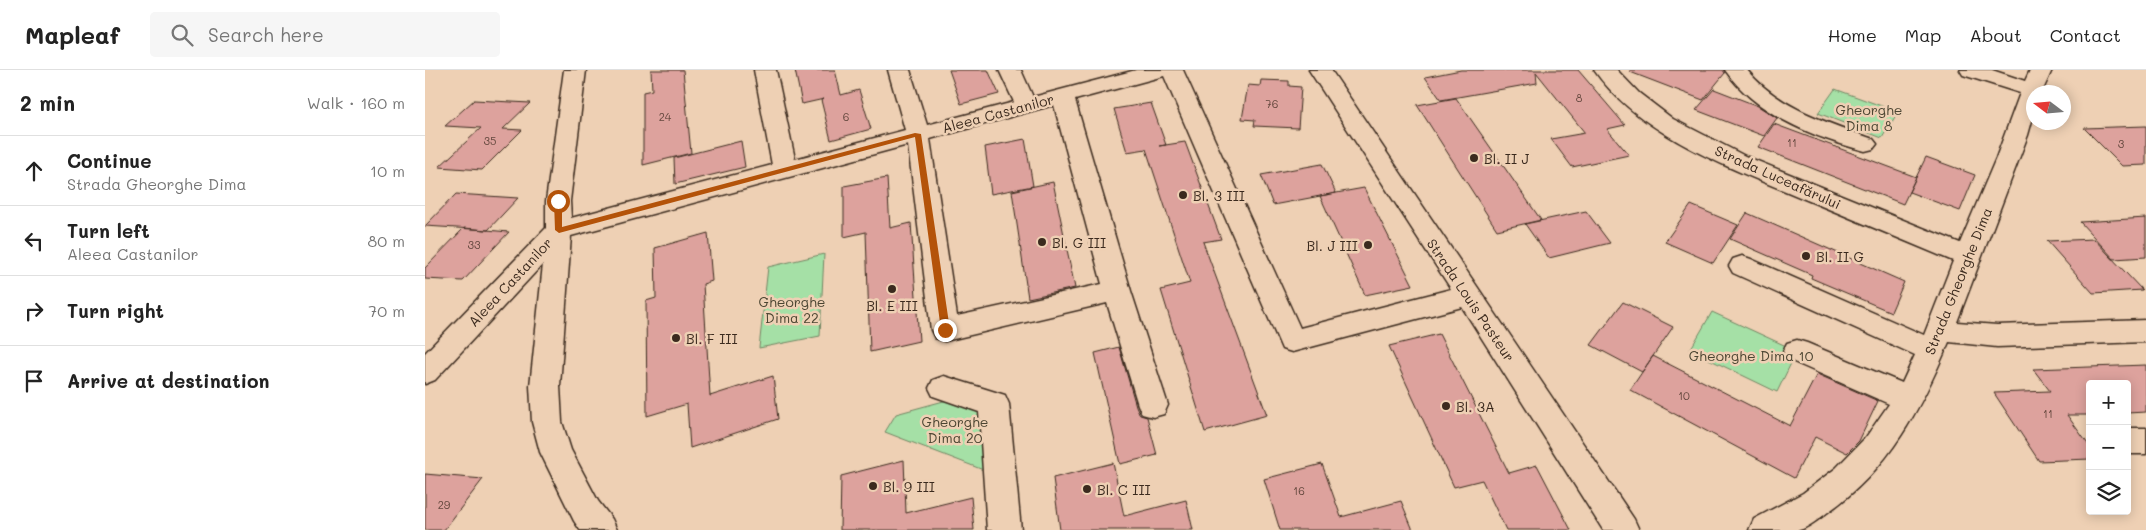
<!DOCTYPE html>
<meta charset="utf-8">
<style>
:root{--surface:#fff;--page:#f6f6f6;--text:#222;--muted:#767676;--line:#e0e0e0}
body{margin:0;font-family:Mali,sans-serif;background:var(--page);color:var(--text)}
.controls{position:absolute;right:15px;bottom:15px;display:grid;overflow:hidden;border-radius:5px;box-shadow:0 2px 12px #0003}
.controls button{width:45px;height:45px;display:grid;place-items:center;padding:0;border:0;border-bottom:1px solid var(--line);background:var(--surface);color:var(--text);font:25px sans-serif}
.compass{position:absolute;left:1601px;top:15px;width:45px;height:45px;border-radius:50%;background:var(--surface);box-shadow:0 2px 12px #0003;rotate:286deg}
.stop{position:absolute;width:15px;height:15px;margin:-11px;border:4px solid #b45309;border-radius:50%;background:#fff}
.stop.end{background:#b45309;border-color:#fff;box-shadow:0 1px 5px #0008}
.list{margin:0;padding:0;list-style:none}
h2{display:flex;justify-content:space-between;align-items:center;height:65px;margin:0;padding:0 20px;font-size:21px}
h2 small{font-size:16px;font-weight:400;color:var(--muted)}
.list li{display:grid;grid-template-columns:32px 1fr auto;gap:15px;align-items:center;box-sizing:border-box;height:70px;padding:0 20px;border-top:1px solid var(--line)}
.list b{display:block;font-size:19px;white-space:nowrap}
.list p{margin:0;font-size:16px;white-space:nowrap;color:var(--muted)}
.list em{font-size:16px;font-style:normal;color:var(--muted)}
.icon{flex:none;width:28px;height:28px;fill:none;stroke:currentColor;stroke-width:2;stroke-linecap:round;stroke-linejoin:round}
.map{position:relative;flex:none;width:1721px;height:460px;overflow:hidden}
header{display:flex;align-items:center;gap:30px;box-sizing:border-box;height:70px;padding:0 25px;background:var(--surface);border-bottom:1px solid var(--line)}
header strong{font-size:24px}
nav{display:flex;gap:28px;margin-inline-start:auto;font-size:18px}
.search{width:350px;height:45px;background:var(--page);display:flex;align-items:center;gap:12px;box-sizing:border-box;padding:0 18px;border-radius:5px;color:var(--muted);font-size:19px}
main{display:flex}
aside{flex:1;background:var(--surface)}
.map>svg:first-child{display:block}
</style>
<header>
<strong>Mapleaf</strong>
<div class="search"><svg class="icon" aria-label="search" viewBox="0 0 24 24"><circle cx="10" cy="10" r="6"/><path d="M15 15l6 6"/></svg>Search here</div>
<nav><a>Home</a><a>Map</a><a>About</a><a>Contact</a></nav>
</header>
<main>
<aside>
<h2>2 min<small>Walk · 160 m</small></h2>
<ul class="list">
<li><svg class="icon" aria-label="ahead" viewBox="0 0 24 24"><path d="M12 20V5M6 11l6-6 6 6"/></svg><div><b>Continue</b><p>Strada Gheorghe Dima</p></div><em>10 m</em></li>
<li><svg class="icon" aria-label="left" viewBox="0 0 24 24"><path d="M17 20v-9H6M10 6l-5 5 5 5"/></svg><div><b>Turn left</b><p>Aleea Castanilor</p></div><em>80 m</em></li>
<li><svg class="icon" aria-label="right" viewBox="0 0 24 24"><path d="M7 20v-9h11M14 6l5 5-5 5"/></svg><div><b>Turn right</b></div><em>70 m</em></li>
<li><svg class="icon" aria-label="arrive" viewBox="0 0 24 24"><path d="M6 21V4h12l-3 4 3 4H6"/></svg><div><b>Arrive at destination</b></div></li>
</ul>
</aside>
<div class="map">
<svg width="1721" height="460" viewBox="0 0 1721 460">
<rect width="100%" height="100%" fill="#eed0b4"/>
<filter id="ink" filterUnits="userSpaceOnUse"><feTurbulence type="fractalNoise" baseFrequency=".02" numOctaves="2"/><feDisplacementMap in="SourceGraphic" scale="10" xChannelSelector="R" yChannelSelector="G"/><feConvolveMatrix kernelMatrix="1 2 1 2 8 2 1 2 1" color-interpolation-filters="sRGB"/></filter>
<g filter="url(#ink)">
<path fill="#a5e0a6" stroke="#708562" d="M1410 19 1473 42 1457 68 1393 43Z
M399 184 395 266 334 278 343 197Z
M1287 242 1372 281 1352 322 1265 280Z
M526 329 559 339 561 401 460 362 471 344Z"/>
<path fill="#dda29d" stroke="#3b2a1e" d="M226 0H258L266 83 218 95V22L227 20Z
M370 0H410L416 25 434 20 446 59 406 70 396 30 399 29 377 34Z
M524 0H563L574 24 536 34Z
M1036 0H1153L1200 55 1182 59 1204 85 1147 97 1126 69 1160 63 1111 2 1112 13 1016 30 1000 7Z
M1205 0H1298L1300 3 1278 30 1205 2Z
M836 10 864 11V16L876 17 873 58 829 56 830 50 817 49 823 15 835 16Z
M1289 19 1333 36 1352 48 1339 66 1271 40Z
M1031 28 1116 150 1072 160 992 35Z
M49 30 105 33 78 59 97 60 57 100 14 97 56 58 20 56Z
M726 33 741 75 734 76 760 72 796 169 778 172 842 345 780 362 736 220 765 213 721 79 702 82 689 39Z
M1349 54 1491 107 1478 134 1333 77Z
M1721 56V95L1697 96 1659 58Z
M600 69 608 116 566 124 560 77Z
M316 71 320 97 250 114 249 88Z
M1501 87 1550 105 1535 141 1484 122Z
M897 94 911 123 848 135 836 105Z
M462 108 465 158 486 153 494 271 445 282 441 162 419 167V116Z
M628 112 650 218 603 228 587 121Z
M939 118 988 215 940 225 895 126Z
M31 124 93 128 63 160 0 156Z
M1266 135 1313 155 1288 193 1240 172Z
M1161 141 1185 173 1124 188 1100 154Z
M1322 143 1479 212 1466 242 1386 208 1387 205 1305 169Z
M1721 148V187L1689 189 1655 152Z
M39 158 84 162 38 211 0 209V198Z
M283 163 287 211 278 214 285 326 348 306 353 349 265 378 262 334 222 346 221 231 231 228 230 178Z
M1669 169 1717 220 1668 223 1622 171Z
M1198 232 1248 257 1217 302 1166 275Z
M1014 264 1084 403 1112 395 1146 460H1081L1057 410 1029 417 964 276Z
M694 277 711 336 715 345 722 347 732 385 695 394 670 283Z
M1228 286 1365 356 1392 304 1453 331 1434 371 1422 383 1390 367 1369 408 1205 320Z
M1721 295V342L1702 343V314H1665V345H1642L1665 377V389L1614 391 1569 323 1625 321 1608 299Z
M479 390 481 443 546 427 549 460H415L416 406Z
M688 393 699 446 761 430 768 460H635L628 408Z
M897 394 916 447 976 431 988 460H855L839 409Z
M0 404 58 409 19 460H0Z"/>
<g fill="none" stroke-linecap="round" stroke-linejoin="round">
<g stroke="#3b2a1e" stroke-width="3">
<path id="minor" d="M139 0H161L145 131 146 148 347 95 329 0H351L370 89 480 60 463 0H485L502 55 589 32 574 0H596L608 27 711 0H758L875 258 1026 219 884 0H906L1209 449 1214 460H1178L1037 237 867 282 857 279 739 6 650 30 706 221 743 335 739 344 728 347 717 344 713 335 682 233 520 271 510 268 506 260 483 75 146 166 135 316 137 352 146 380 173 431 187 449 192 460H155L149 451 115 382 107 352 105 316 118 194 10 310 0 314V283L121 158V131ZM629 35 677 214 532 246 505 69Z
M1169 0H1192L1214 23 1248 49 1320 86 1535 173 1571 88 1595 23 1538 5 1535 0H1567L1600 11 1605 0H1627L1617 22H1608V47L1603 65 1532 252 1572 255 1721 250V272L1572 277 1524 272C1496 338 1464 400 1403 442 1395 448 1383 458 1374 460 1363 460 1337 460 1324 460L1329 449 1378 423 1411 398 1441 367 1464 334 1362 289 1358 281 1362 273 1372 270 1382 273 1477 313 1490 285 1308 203 1304 196 1308 189 1317 186 1326 189 1499 265 1528 191C1478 170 1428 149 1377 128 1306 98 1215 66 1169 0Z
M1300 0H1322C1353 38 1404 53 1448 69L1452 74 1448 79 1440 81C1390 68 1330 44 1300 0Z
M519 306 580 325 584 334 596 460H562L554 342 508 326 504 318 508 310Z
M1702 358H1721V384H1702Z"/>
</g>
<use href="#minor" fill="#eed0b4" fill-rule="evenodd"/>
</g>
</g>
<path fill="#b45309" d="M490 63 496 64 525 260 520 263 516 260 490 67 134 163 130 160 129 131 133 129 137 131V157Z"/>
<g fill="#3b2a1e" stroke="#eed0b4" stroke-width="2">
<circle cx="1049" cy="88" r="5"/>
<circle cx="758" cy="125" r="5"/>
<circle cx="617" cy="172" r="5"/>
<circle cx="943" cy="175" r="5"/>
<circle cx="1381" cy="186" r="5"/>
<circle cx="467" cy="219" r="5"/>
<circle cx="251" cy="268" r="5"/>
<circle cx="1021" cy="336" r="5"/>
<circle cx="448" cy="416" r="5"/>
<circle cx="662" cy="419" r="5"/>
</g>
<g text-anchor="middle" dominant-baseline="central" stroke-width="5" stroke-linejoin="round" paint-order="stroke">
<g font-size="11" fill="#64483e">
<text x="1154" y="27">8</text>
<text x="847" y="33">76</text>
<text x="240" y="46">24</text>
<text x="421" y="46">6</text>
<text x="65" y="70">35</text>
<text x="1367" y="72">11</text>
<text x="1696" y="73">3</text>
<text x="49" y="174">33</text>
<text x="1259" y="325">10</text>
<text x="1623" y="343">11</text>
<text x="874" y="420">16</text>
<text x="19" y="434">29</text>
</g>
<g font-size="14" fill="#4b4532" stroke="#eed0b4">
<text x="1444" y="39">Gheorghe<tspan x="1444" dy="16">Dima 8</tspan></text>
<text x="367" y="231">Gheorghe<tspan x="367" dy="16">Dima 22</tspan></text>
<text x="1326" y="285">Gheorghe Dima 10</text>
<text x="530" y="351">Gheorghe<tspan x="530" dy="16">Dima 20</tspan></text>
</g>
<g font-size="14" fill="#3b2a1e" stroke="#eed0b4">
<text transform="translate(573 43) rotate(-15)">Aleea Castanilor</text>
<text transform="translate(1353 107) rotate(24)">Strada Luceafărului</text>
<text transform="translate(1533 211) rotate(-68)">Strada Gheorghe Dima</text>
<text transform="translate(85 212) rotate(-47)">Aleea Castanilor</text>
<text transform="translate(1046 230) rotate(56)">Strada Louis Pasteur</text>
</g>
<g font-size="14" fill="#3b2a1e" stroke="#eed0b4" text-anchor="start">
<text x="1059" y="88">Bl. II J</text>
<text x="768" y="125">Bl. 3 III</text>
<text x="627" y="172">Bl. G III</text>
<text x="933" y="175" text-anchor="end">Bl. J III</text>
<text x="1391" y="186">Bl. II G</text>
<text x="467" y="235" text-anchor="middle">Bl. E III</text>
<text x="261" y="268">Bl. F III</text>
<text x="1031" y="336">Bl. 3A</text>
<text x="458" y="416">Bl. 9 III</text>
<text x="672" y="419">Bl. C III</text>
</g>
</g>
</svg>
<div class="controls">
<button>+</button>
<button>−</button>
<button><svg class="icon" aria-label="layers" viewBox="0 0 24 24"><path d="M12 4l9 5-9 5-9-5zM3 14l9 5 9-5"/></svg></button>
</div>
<svg class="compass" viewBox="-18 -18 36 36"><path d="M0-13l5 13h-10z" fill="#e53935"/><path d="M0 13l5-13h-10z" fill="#767676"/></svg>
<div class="stop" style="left:133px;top:131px"></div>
<div class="stop end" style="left:520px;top:260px"></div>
</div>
</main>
